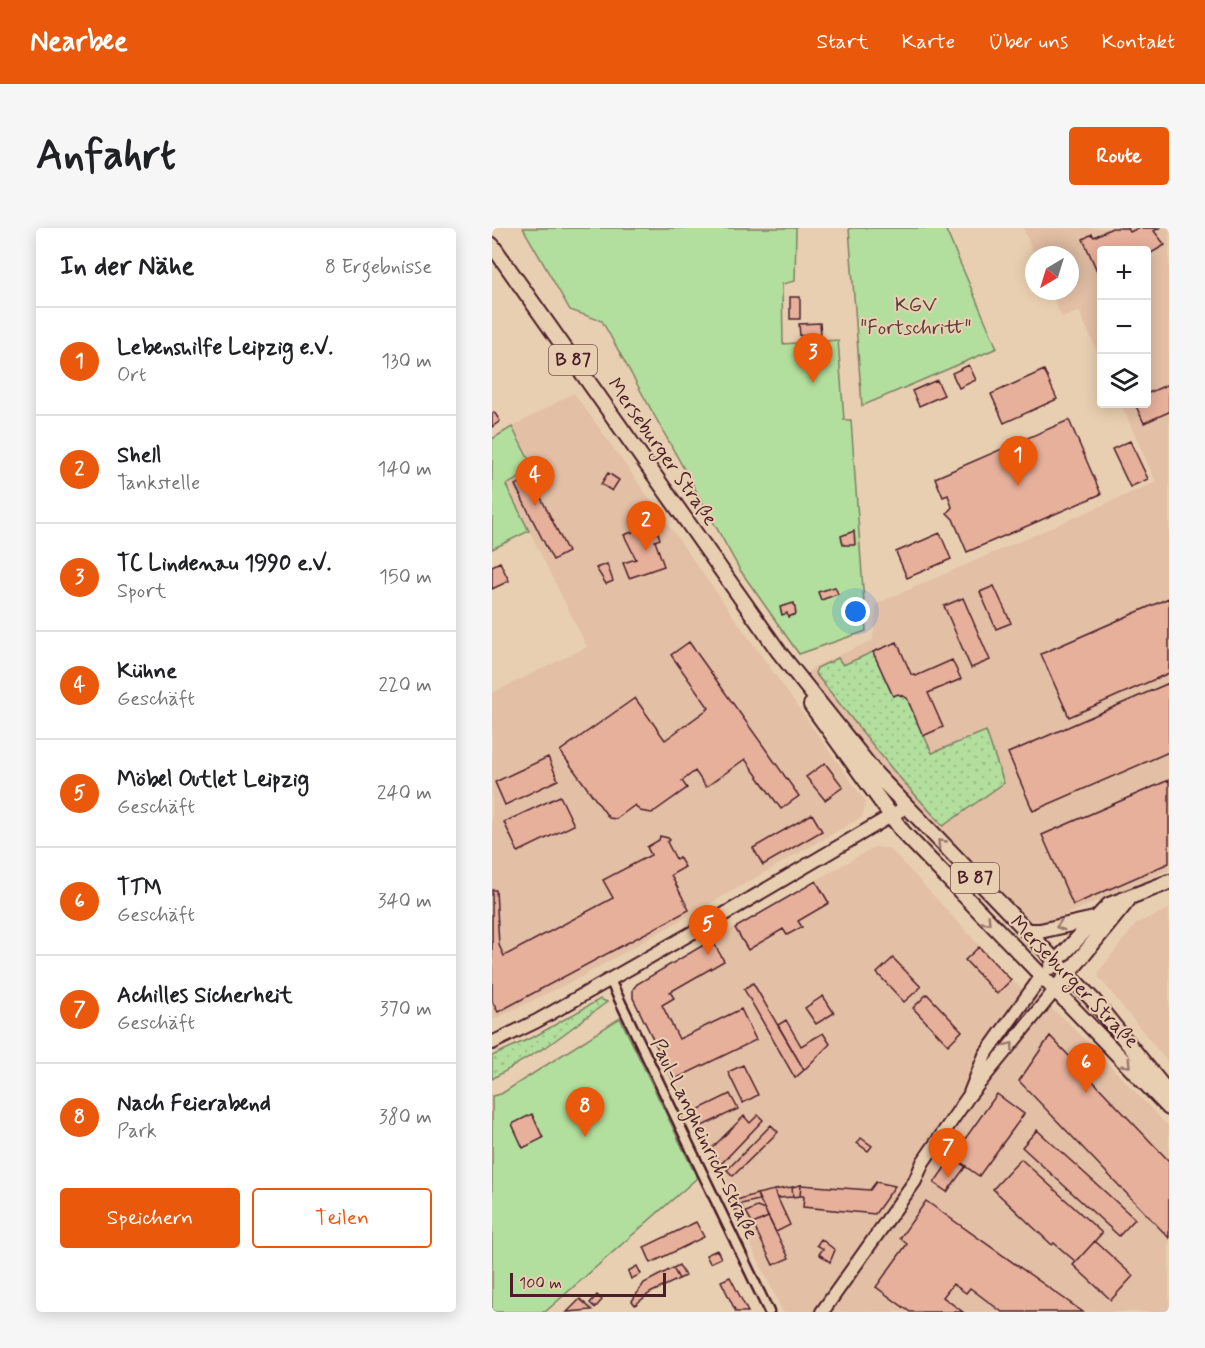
<!DOCTYPE html>
<html lang="de">
<meta charset="utf-8">
<style>
:root{--surface:#fff;--page:#f6f6f6;--text:#202124;--muted:#757577;--line:#e0e0e0;--accent:#ea580c}
body{margin:0;font-family:Mynerve,sans-serif;background:var(--page);color:var(--text)}
.controls{position:absolute;right:18px;top:18px;display:grid;overflow:hidden;border-radius:6px;box-shadow:0 3px 15px #0003}
.controls button{width:54px;height:54px;display:grid;place-items:center;padding:0;border:0;border-bottom:2px solid var(--line);background:var(--surface);color:var(--text);font:30px sans-serif}
.compass{position:absolute;left:533px;top:18px;width:54px;height:54px;border-radius:50%;background:var(--surface);box-shadow:0 3px 15px #0003;rotate:218deg}
.scale{position:absolute;left:18px;bottom:15px;width:156px;box-sizing:border-box;padding-left:6px;border:3px solid #4a1f2b;border-top:0;font-size:16px;line-height:21px;white-space:nowrap;color:#4a1f2b;-webkit-text-stroke:4px #e9cfb1;paint-order:stroke}
.you{position:absolute;left:364px;top:384px;width:21px;height:21px;margin:-15px;border:4px solid #fff;border-radius:50%;background:#1a73e8;box-shadow:0 0 0 9px #1a73e833}
.badge{display:grid;place-items:center;width:39px;height:39px;border-radius:50%;background:var(--accent);color:#fff;font-size:20px;font-weight:700}
.pin{position:absolute;translate:-50% -50px;filter:drop-shadow(0 2px 3px #0008)}
.pin::after{content:'';position:absolute;top:32px;width:21px;height:18px;background:inherit;clip-path:polygon(0 0,100% 0,50% 100%)}
.list{margin:0;padding:0;list-style:none}
h2{display:flex;justify-content:space-between;align-items:center;height:78px;margin:0;padding:0 24px;font-size:26px}
h2 small{font-size:20px;font-weight:400;color:var(--muted)}
.list li{display:grid;grid-template-columns:39px 1fr auto;gap:18px;align-items:center;box-sizing:border-box;height:108px;padding:0 24px;border-top:2px solid var(--line)}
.list b{display:block;font-size:22px;white-space:nowrap}
.list p{margin:0;font-size:20px;white-space:nowrap;color:var(--muted)}
.list em{font-size:20px;font-style:normal;color:var(--muted)}
.actions{display:flex;gap:12px;padding:18px 24px}
.actions a{flex:1;padding:14px 0;border:2px solid var(--accent);border-radius:6px;text-align:center;font-size:21px;color:var(--accent)}
.actions .main{background:var(--accent);color:#fff}
.icon{flex:none;width:33px;height:33px;fill:none;stroke:currentColor;stroke-width:2;stroke-linecap:round;stroke-linejoin:round}
.map{position:relative;flex:none;width:677px;height:1084px;overflow:hidden;border-radius:6px}
header{display:flex;align-items:center;gap:36px;box-sizing:border-box;height:84px;padding:0 30px;background:var(--accent);color:#fff}
header strong{font-size:28px}
nav{display:flex;gap:33px;margin-inline-start:auto;font-size:21px}
.intro{display:flex;align-items:center;justify-content:space-between;box-sizing:border-box;height:144px;padding:0 36px}
h1{margin:0;font-size:42px}
.button{padding:15px 27px;border-radius:6px;background:var(--accent);color:#fff;font-size:21px;font-weight:700}
main{display:flex;gap:36px;padding:0 36px}
aside{flex:1;background:var(--surface);border-radius:6px;box-shadow:0 3px 15px #0003}
.map>svg:first-child{display:block}
</style>
<header>
<strong>Nearbee</strong>
<nav><a>Start</a><a>Karte</a><a>Über uns</a><a>Kontakt</a></nav>
</header>
<div class="intro"><h1>Anfahrt</h1><a class="button">Route</a></div>
<main>
<aside>
<h2>In der Nähe<small>8 Ergebnisse</small></h2>
<ul class="list">
<li><span class="badge">1</span><div><b>Lebenshilfe Leipzig e.V.</b><p>Ort</p></div><em>130 m</em></li>
<li><span class="badge">2</span><div><b>Shell</b><p>Tankstelle</p></div><em>140 m</em></li>
<li><span class="badge">3</span><div><b>TC Lindenau 1990 e.V.</b><p>Sport</p></div><em>150 m</em></li>
<li><span class="badge">4</span><div><b>Kühne</b><p>Geschäft</p></div><em>220 m</em></li>
<li><span class="badge">5</span><div><b>Möbel Outlet Leipzig</b><p>Geschäft</p></div><em>240 m</em></li>
<li><span class="badge">6</span><div><b>TTM</b><p>Geschäft</p></div><em>340 m</em></li>
<li><span class="badge">7</span><div><b>Achilles Sicherheit</b><p>Geschäft</p></div><em>370 m</em></li>
<li><span class="badge">8</span><div><b>Nach Feierabend</b><p>Park</p></div><em>380 m</em></li>
</ul>
<div class="actions"><a class="main">Speichern</a><a>Teilen</a></div>
</aside>
<div class="map">
<svg width="677" height="1084" viewBox="0 0 677 1084">
<defs>
<pattern id="grass-dots" width="8" height="8" patternUnits="userSpaceOnUse" patternTransform="scale(1.5)"><rect width="8" height="8" fill="#b2df9d"/><path d="M2 2h.1M6 6h.1" fill="none" stroke="#9bbf87" stroke-width="1.8" stroke-linecap="round"/></pattern>
</defs>
<rect width="100%" height="100%" fill="#e9cfb1"/>
<filter id="ink" filterUnits="userSpaceOnUse"><feTurbulence type="fractalNoise" baseFrequency=".0167" numOctaves="2"/><feDisplacementMap in="SourceGraphic" scale="12" xChannelSelector="R" yChannelSelector="G"/><feConvolveMatrix kernelMatrix="1 2 1 2 8 2 1 2 1" color-interpolation-filters="sRGB"/></filter>
<g filter="url(#ink)">
<path fill="#e2bfa5" d="M531 0H677V642L540 701 394 550 313 447 322 439 381 412 384 376 664 254 629 176H654V22H610L609 132 587 83 570 90 558 63H578V27H542Z
M82 165 374 574 370 589 89 749 0 792V465L95 419 14 256 42 242 20 199Z
M382 619 396 620 403 626 519 752 572 790 677 899V1084H291L248 995 241 973 140 765 145 756Z
M677 681V836L606 748 607 743 645 695Z"/>
<path fill="url(#grass-dots)" stroke="#7e7f64" stroke-width="1.5" d="M381 424 401 468 406 466 415 470 440 525 494 503 512 555 451 598 401 542 323 445 325 440 346 430 351 437Z
M108 771 115 774 57 817 0 851V828L45 807Z"/>
<path fill="#b2df9d" stroke="#7e7f64" stroke-width="1.5" d="M31 0H304L303 53 290 56 291 116 346 112 352 192H359L374 403 307 426 248 342 110 93 78 82Z
M357 0H453L505 120 370 178Z
M20 199 42 242 14 257 37 303 0 321V211Z
M128 790 205 950 53 1084H0V868L9 866Z"/>
<path fill="#e6b09b" stroke="#4a1f2b" stroke-width="1.5" d="M620 0H636L638 4 646 0H667L662 3 673 17 654 28V22H610V44L606 45 591 11 600 6 602 9Z
M298 69H308V91H298Z
M328 95 329 107 308 108 307 96Z
M477 137 484 152 467 160 460 145Z
M552 142 565 171 512 195 499 166Z
M445 152 452 167 427 178 420 163Z
M677 156V184L652 195 643 176H654V166Z
M2 184 8 193 0 199V186Z
M577 192 609 266 475 324 461 291 455 285 460 279 456 267 451 269 443 250Z
M638 213 656 251 638 259 620 221Z
M116 245 127 252 120 263 109 256Z
M39 250 76 324 61 332 23 257Z
M163 296 168 311 163 313 172 338 137 350 131 335 144 331 132 307Z
M362 303 363 317H351L349 308Z
M448 305 459 331 415 350 404 324Z
M8 334 17 353 0 361V338Z
M115 336 121 353 114 356 104 340Z
M502 358 519 395 504 401 488 364Z
M343 359 346 366 329 372 326 364Z
M471 370 498 432 479 440 452 378Z
M677 370V445L577 489 549 426Z
M302 375 304 386 296 389 295 385 290 387 288 379Z
M197 414 307 568 289 581 253 531 214 559 203 543 190 553 195 560 160 585 148 583 143 577 124 591 117 590 68 523 143 470 173 512 217 480 179 427Z
M405 414 419 446 424 448 460 432 469 451 436 465 451 499 431 508 415 470 406 466 401 468 381 424Z
M677 455V524L541 583 516 525Z
M56 529 66 552 13 577 3 554Z
M333 535 351 559 333 572 314 549Z
M677 552V635L581 677 550 607Z
M68 568 82 597 26 624 12 594Z
M320 586 330 603 271 637 261 620Z
M168 608 176 610 178 612 175 614 184 631 187 629 193 639 179 647 197 682 6 784 0 773V662H4L7 717 12 728 121 670 111 652 159 627 155 619 167 612Z
M324 653 337 675 306 693 310 699 295 707 291 701 256 722 243 700Z
M220 712 232 733 178 764 182 770 170 777 187 811 249 781 264 812 181 852 141 770V761L145 756Z
M487 719 519 752 505 766 473 732Z
M401 730 429 759 412 774 385 745Z
M261 755 312 842 303 850 252 761Z
M435 766 470 803 456 817 421 780Z
M331 768 342 785 324 796 313 780Z
M294 792 309 818 331 805 338 816 312 842 286 797Z
M558 808 677 933V1010L527 853Z
M251 837 266 867 251 875 236 844Z
M238 866 246 881 208 899 201 884Z
M505 866 532 886 487 948 460 929Z
M40 886 51 910 31 920 20 896Z
M266 887 271 892 229 936 219 921 252 888 258 895Z
M279 897 286 904 241 948 235 942Z
M545 902 643 991 627 1008 530 919Z
M369 910 380 918 376 923 365 915Z
M460 929 474 938 455 964 442 955Z
M529 931 610 1005 584 1034 562 1015 560 1017 501 961Z
M384 954 403 958 383 986 311 979 312 968H308L309 957 378 962Z
M309 957 308 968 301 969 300 959Z
M300 959 301 969 285 970 282 962Z
M282 962 298 997 284 1004 265 966Z
M265 966 267 972 249 976 251 980 243 982 241 973Z
M434 973 591 1084H510L478 1060 474 1065 461 1056 451 1069 471 1084H418L384 1059 415 1016 408 1010Z
M265 979 273 982 276 989 261 996 254 984Z
M276 989 297 1030 281 1037 261 996Z
M204 994 212 1009 159 1035 152 1019Z
M329 1011 343 1022 338 1034 327 1026 331 1021 325 1017Z
M603 1013 641 1048 619 1072 581 1037Z
M225 1022 229 1030 218 1035 214 1027Z
M187 1037 193 1048 187 1051 181 1040Z
M145 1038 149 1046 139 1051 136 1043Z
M181 1040 187 1051 158 1065 143 1077 140 1073 152 1055Z
M238 1049 256 1084H244L229 1053Z
M105 1067 110 1072 103 1080 98 1075Z
M88 1071 100 1082 75 1084Z"/>
<g fill="none" stroke-linecap="round" stroke-linejoin="round">
<g stroke="#4a1f2b" stroke-width="13">
<path id="minor" d="M118 752 277 1084"/>
</g>
<g stroke="#4a1f2b" stroke-width="16">
<path id="secondary" d="M0 815 45 793 219 694 414 579
M478 865 493 827 549 749
M330 1084 423 953 431 934 476 869 563 762"/>
</g>
<g stroke="#4a1f2b" stroke-width="18">
<path id="primary" d="M0 17 287 424 384 546 601 772 677 866
M319 477 411 604 677 880
M534 703H548L602 691
M559 739 617 677 677 654
M563 762 636 672"/>
</g>
<use href="#minor" stroke="#e9cfb1" stroke-width="8"/>
<use href="#secondary" stroke="#e9cfb1" stroke-width="12"/>
<use href="#primary" stroke="#e9cfb1" stroke-width="14"/>
</g>
<defs><path id="oneway-chevron" d="M-2-3.5L2.5 0L-2 3.5" fill="none" stroke-width="1.6" stroke-linecap="round" stroke-linejoin="round" transform="scale(1.5)"/></defs>
<g stroke="#9a776e">
<use href="#oneway-chevron" transform="translate(449 615) rotate(-134)"/>
<use href="#oneway-chevron" transform="translate(495 693) rotate(46)"/>
<use href="#oneway-chevron" transform="translate(568 698) rotate(163)"/>
<use href="#oneway-chevron" transform="translate(518 818) rotate(-52)"/>
<use href="#oneway-chevron" transform="translate(635 836) rotate(45)"/>
</g>
</g>
<g text-anchor="middle" dominant-baseline="central" stroke-width="4.5" stroke-linejoin="round" paint-order="stroke">
<g fill="#e9cfb1" stroke="#7a5453" stroke-width="1.5">
<rect x="57" y="117" width="48" height="30" rx="4.5"/>
<rect x="459" y="635" width="48" height="30" rx="4.5"/>
</g>
<g font-size="18" font-weight="bold" fill="#4a1f2b">
<text x="81" y="132">B 87</text>
<text x="483" y="650">B 87</text>
</g>
<g font-size="20" fill="#5a3c3c" stroke="#e9cfb1">
<text x="424" y="77">KGV<tspan x="424" dy="23">"Fortschritt"</tspan></text>
</g>
<g font-size="20" fill="#4a1f2b" stroke="#e9cfb1">
<text transform="translate(170 224) rotate(55)">Merseburger Straße</text>
<text transform="translate(582 754) rotate(46)">Merseburger Straße</text>
<text transform="translate(212 911) rotate(64)">Paul-Langheinrich-Straße</text>
</g>
</g>
</svg>
<div class="controls">
<button>+</button>
<button>−</button>
<button><svg class="icon" aria-label="layers" viewBox="0 0 24 24"><path d="M12 4l9 5-9 5-9-5zM3 14l9 5 9-5"/></svg></button>
</div>
<svg class="compass" viewBox="-18 -18 36 36"><path d="M0-13l5 13h-10z" fill="#e53935"/><path d="M0 13l5-13h-10z" fill="#757577"/></svg>
<div class="scale">100 m</div>
<div class="you"></div>
<div class="pin badge" style="left:526px;top:258px">1</div>
<div class="pin badge" style="left:154px;top:323px">2</div>
<div class="pin badge" style="left:321px;top:155px">3</div>
<div class="pin badge" style="left:43px;top:278px">4</div>
<div class="pin badge" style="left:216px;top:727px">5</div>
<div class="pin badge" style="left:594px;top:865px">6</div>
<div class="pin badge" style="left:456px;top:950px">7</div>
<div class="pin badge" style="left:93px;top:909px">8</div>
</div>
</main>
